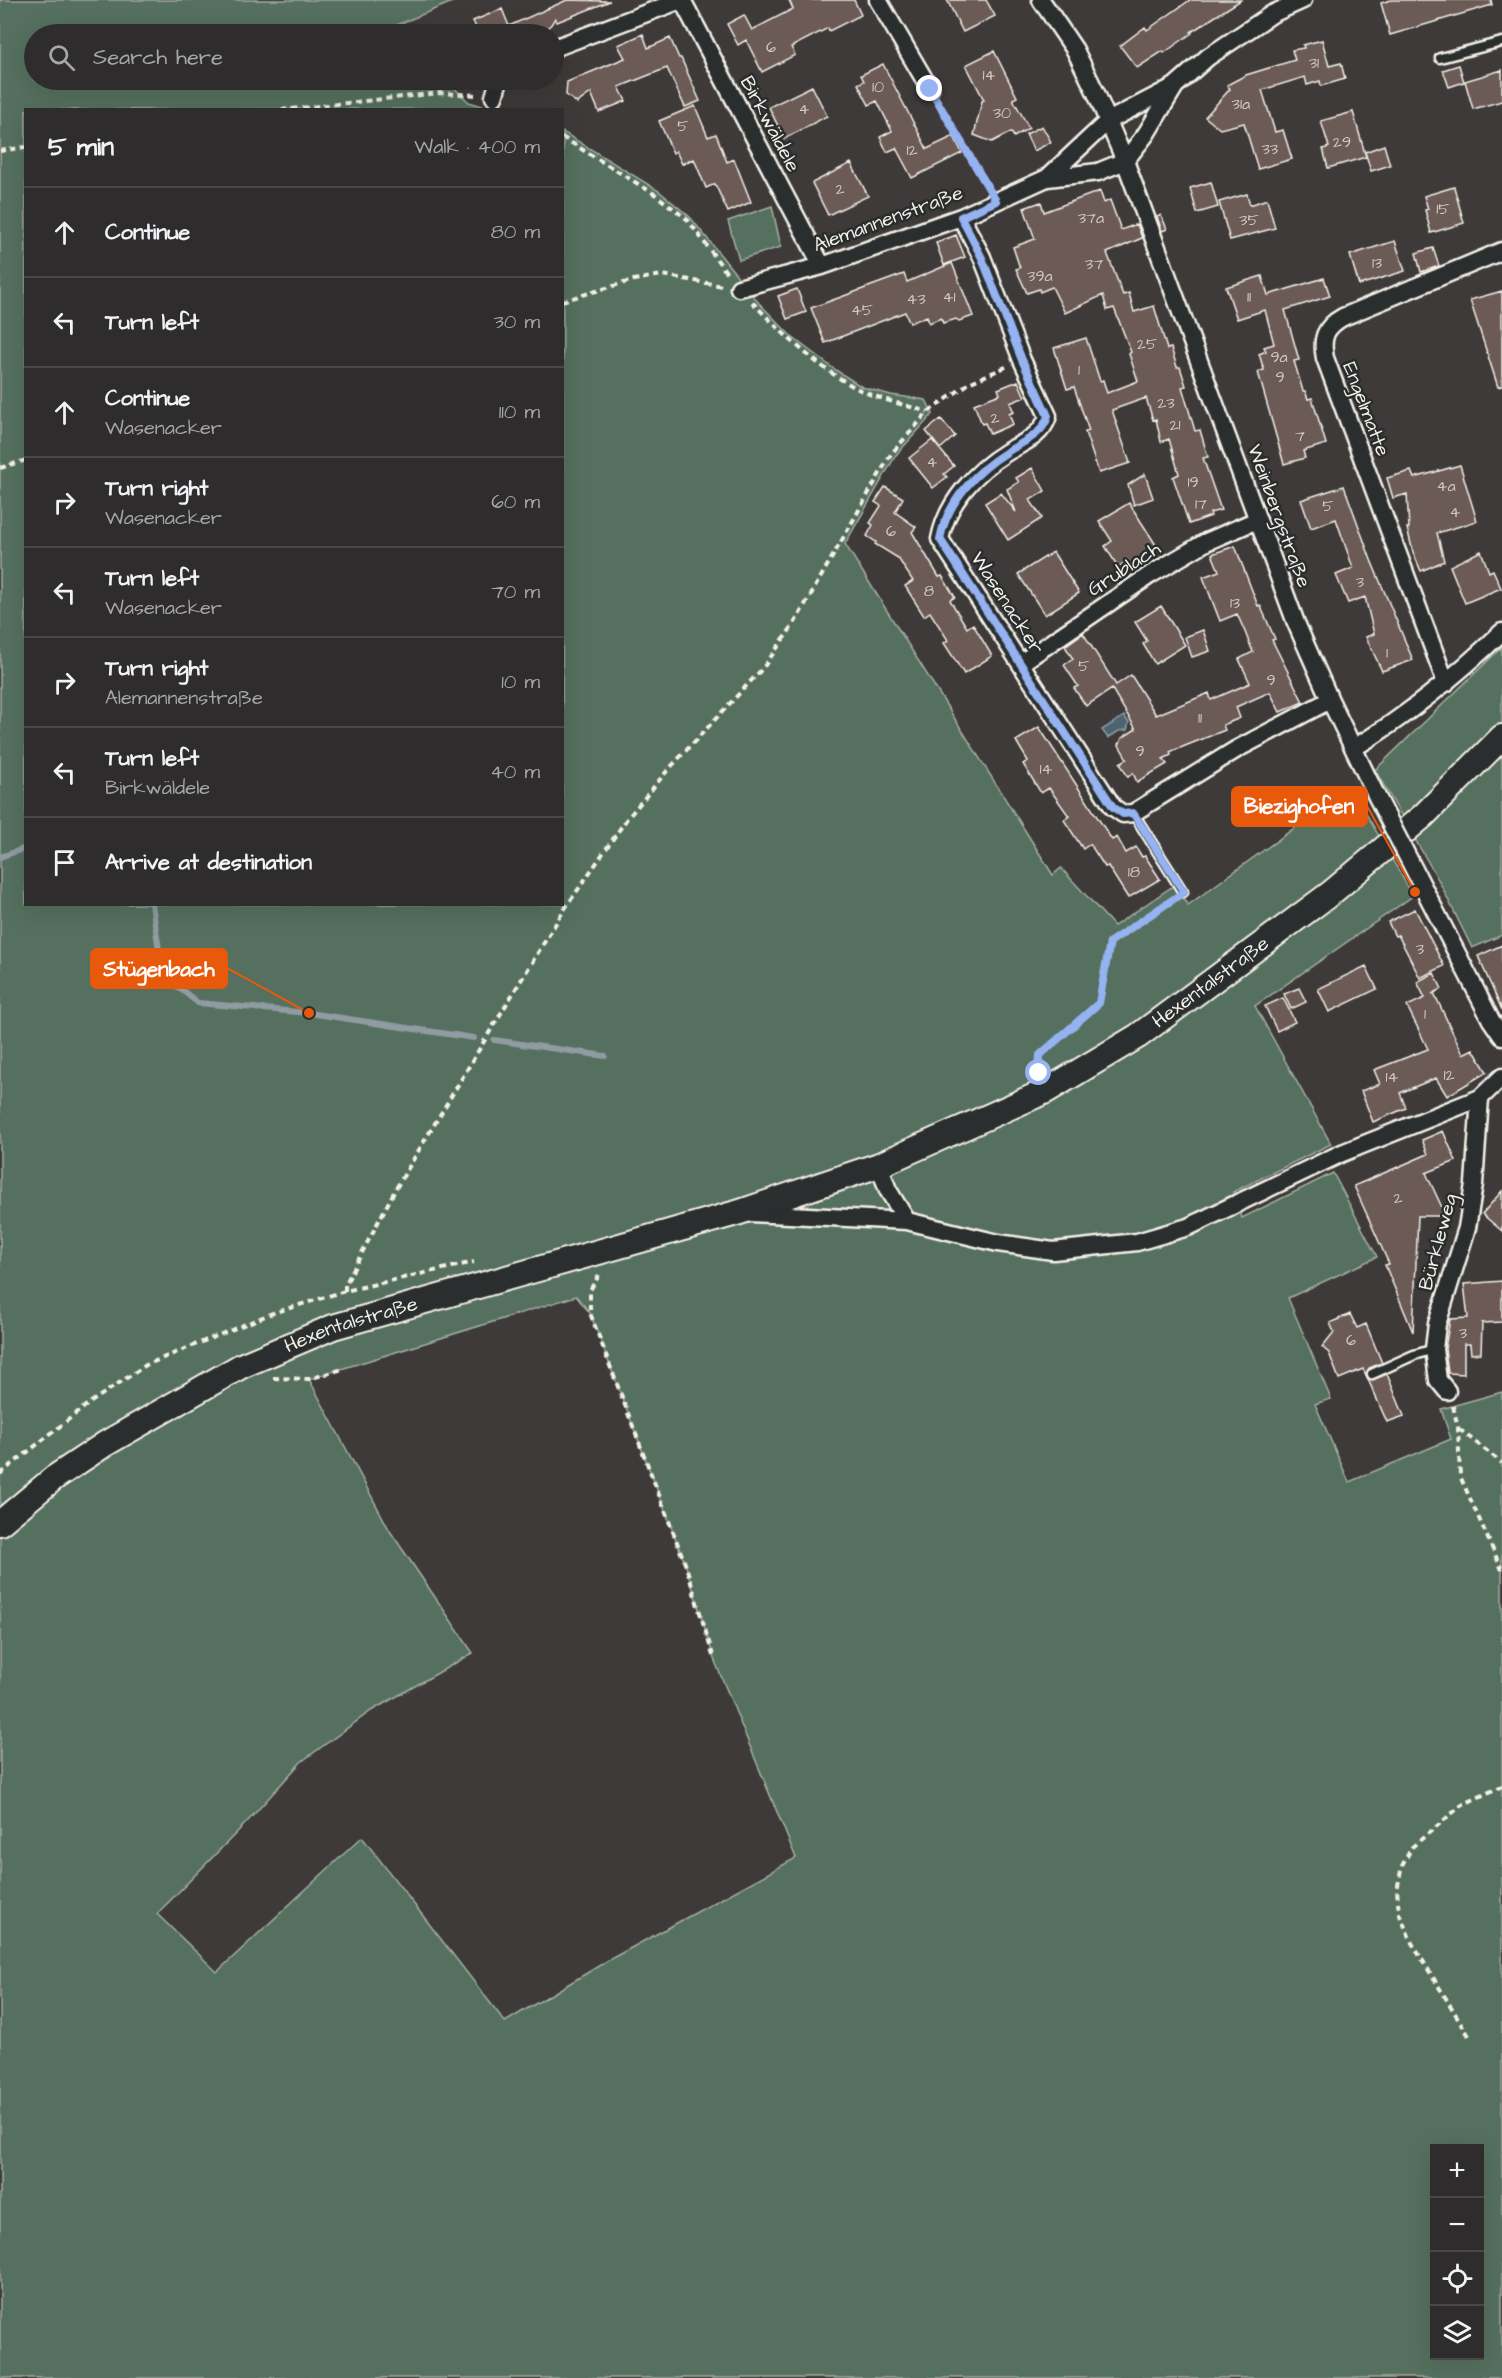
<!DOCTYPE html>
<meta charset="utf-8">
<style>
:root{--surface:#2e2c2c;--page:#363434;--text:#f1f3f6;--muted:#a7a7a9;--line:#494848}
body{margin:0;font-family:"Architects Daughter",sans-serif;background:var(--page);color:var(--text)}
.controls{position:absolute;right:18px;bottom:18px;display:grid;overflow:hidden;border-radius:0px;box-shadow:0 6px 24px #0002}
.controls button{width:54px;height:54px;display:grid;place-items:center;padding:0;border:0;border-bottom:2px solid var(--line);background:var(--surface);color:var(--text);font:30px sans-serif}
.stop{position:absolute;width:18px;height:18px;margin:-14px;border:4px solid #95b2f1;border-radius:50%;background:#fff}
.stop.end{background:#95b2f1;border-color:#fff;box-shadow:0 2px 6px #0008}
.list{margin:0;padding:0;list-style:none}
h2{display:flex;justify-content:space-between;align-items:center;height:78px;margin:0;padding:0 24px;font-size:26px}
h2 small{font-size:20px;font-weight:400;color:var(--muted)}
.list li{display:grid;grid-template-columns:39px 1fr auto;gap:18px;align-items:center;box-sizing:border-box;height:90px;padding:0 24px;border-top:2px solid var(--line)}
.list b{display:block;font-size:22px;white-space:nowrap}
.list p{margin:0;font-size:20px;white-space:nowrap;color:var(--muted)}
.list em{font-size:20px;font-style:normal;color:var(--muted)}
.icon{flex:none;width:33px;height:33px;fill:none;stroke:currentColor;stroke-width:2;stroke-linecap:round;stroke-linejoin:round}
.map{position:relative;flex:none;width:1502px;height:2378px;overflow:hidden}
.search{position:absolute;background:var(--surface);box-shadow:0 6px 24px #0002;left:24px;top:24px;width:540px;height:66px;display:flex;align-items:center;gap:15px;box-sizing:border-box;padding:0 21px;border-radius:33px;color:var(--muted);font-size:22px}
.panel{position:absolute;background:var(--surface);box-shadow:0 6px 24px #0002;left:24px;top:108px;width:540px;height:798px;border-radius:0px}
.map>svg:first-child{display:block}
</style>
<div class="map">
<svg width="1502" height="2378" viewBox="0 0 1502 2378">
<rect width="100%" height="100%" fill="#3e3a3a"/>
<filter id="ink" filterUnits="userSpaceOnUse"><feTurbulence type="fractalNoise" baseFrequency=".0167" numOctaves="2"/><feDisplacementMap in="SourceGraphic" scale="12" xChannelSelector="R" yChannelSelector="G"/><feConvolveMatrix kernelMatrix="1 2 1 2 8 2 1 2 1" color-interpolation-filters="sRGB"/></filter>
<g filter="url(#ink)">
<path fill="#55705f" stroke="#a4b0a4" stroke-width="1.5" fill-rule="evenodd" d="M0 0H457L392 27 399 34H34V80H446L469 102 492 109 26 110V904H562L563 132 659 191 690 217 759 303 792 337 834 369 862 387 891 395 926 400 933 414 896 455 845 544 1053 875 1061 868 1114 926 1173 886 1188 905 1351 787 1413 896 1255 1006 1331 1144 1233 1192 1242 1218 1333 1173 1377 1257 1288 1298 1331 1399 1315 1404 1349 1482 1451 1439 1441 1409 1502 1392V2378H0ZM576 1296 590 1313 686 1566 714 1659 796 1858 607 1961 505 2022 362 1837 217 1972 157 1914 247 1822 301 1762 371 1711 473 1653 390 1531 309 1379ZM1434 2148H1480V2356H1434Z
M772 206 781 247 739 260 728 221Z
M1502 647V935L1472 948 1439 881 1375 770Z"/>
<path fill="#4d6471" stroke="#909ca1" stroke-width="1.5" d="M1124 716 1129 723 1127 730 1119 731 1108 738 1102 730Z"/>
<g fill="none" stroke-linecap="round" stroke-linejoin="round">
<path stroke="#909ca1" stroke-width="6" d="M0 857 26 848
M152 904 159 950 172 982 198 1003 309 1013 474 1038
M494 1040 605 1056"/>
</g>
<path fill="#6c5a57" stroke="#f4f1e8" stroke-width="1.5" d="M567 0 610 1 557 22 555 18 547 31 539 34H479L473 21 502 9 509 26Z
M789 0H854L861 15 829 31 828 28 791 47 795 55 762 72 746 40 738 45 727 24 744 15 752 30 793 9Z
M947 0H986L995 16 963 32Z
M1190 0H1241L1191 32 1192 33 1164 53 1163 51 1137 68 1120 46 1145 27 1147 30Z
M1391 0H1491L1492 5 1390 35 1381 3Z
M643 34 648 48 670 38 679 58H681L700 101 685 107 667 68 619 87 626 101 599 112 591 93 577 103 566 95 567 82 625 58 618 45Z
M1322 40 1329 66 1341 63 1345 79 1321 86 1320 81 1307 85 1305 77 1262 90 1275 132 1283 130 1292 159 1258 169 1244 123 1220 129 1205 117 1230 89 1227 85 1246 75 1295 60 1292 50 1304 48 1303 45Z
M994 51 1017 97 1013 99 1029 128 1014 137 1011 132 992 142 974 135 982 101 984 100 966 65Z
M883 64 927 149 954 136 962 153 912 178 896 148 887 152 880 137 892 131 877 101 869 105 858 84 864 81 861 75Z
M1459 65 1464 82 1449 87 1443 70Z
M1502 70V101L1473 109 1465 81Z
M812 86 827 116 784 139 769 107Z
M695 106 708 137 716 134 727 162 734 159 751 202 728 212 715 184 706 188 694 159 682 164 676 151 673 153 659 121Z
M1353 112 1366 157 1328 168 1323 149 1329 147 1321 121Z
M1042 126 1051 142 1034 151 1026 134Z
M1384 145 1390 165 1371 171 1365 152Z
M851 163 868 196 828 215 812 183Z
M1211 182 1218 207 1197 213 1190 188Z
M1454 187 1464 223 1431 233 1425 210 1428 209 1424 196Z
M1100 191 1104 203 1110 200 1121 230 1137 224 1142 238 1107 253 1123 295 1129 293 1134 312 1154 306 1167 349 1171 348 1177 367H1180L1186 386 1182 387 1195 431 1200 430 1205 447 1208 457 1203 458 1221 510 1210 513 1211 516 1189 524 1173 477 1179 474 1169 439 1161 442 1156 419 1153 420 1146 398 1112 410 1130 463 1099 473 1085 432 1089 431 1074 387 1067 389 1054 348 1086 338 1100 381 1103 380 1107 393 1138 381 1129 354 1131 352 1114 308 1107 310 1103 295 1065 313 1052 287 1040 292 1039 289 1027 293 1016 269 1020 268 1013 247 1035 239 1024 208 1041 202 1044 212Z
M1247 194 1250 205 1267 199 1275 228 1230 240 1219 202Z
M1161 215 1167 229 1162 231 1157 217Z
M956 235 965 257 944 265 936 243Z
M1395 241 1405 271 1359 285 1350 255Z
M1433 248 1439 266 1421 272 1416 253Z
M952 263 973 316 959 321 956 319 943 323 941 318 929 323 927 316 910 323 905 312 825 343 811 308 904 274 907 282Z
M1262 276 1268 295 1324 278 1330 296 1285 310 1299 360 1294 361 1303 391H1305L1308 399 1312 398 1326 444 1303 451 1305 458 1284 464 1258 372 1264 370 1259 354 1266 351 1264 347 1274 344 1265 310 1237 319 1226 287Z
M797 289 806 312 787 319 778 296Z
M1502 291V386L1498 387 1470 300Z
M1018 381 1025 397 1010 403 1014 412 1009 414 1013 424 990 434 985 423 982 424 974 404 1000 394 998 389Z
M941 419 955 436 940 449 926 431Z
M932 440 954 466 944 474 947 477 933 488 909 458Z
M1460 465 1477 521 1437 533 1444 561 1421 571 1413 552 1407 528H1409L1407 494 1393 498 1387 478 1411 471 1414 478Z
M1032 468 1045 491 1030 500 1042 518 1008 540 985 503 1001 493 1016 512 1007 489 1019 482 1016 478Z
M1145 474 1153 498 1134 505 1128 485Z
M1344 486 1371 560 1413 660 1382 671 1366 637 1374 634 1365 597 1348 603 1336 575 1353 568 1336 519 1311 528 1301 500Z
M885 487 903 498 895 512 916 527 912 532 939 577 942 576 955 597 950 600 967 628 973 624 992 656 964 674 944 643 948 640 930 612 924 616 905 586 913 581 898 558 875 544 876 542 867 536 873 525 870 523 881 506 875 502Z
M1129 503 1158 548 1130 565 1127 561 1118 567 1105 546 1112 541 1099 521Z
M1235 546 1258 606 1260 605 1275 639 1272 640 1303 702 1280 712 1270 692 1236 707 1240 718 1223 725 1225 730 1170 752 1171 755 1163 759 1167 764 1137 782 1133 773 1128 777 1120 763 1127 759 1119 745 1122 738 1136 729 1112 689 1086 706 1074 688 1078 686 1064 665 1073 659 1065 646 1083 633 1116 685 1131 675 1156 715 1209 693 1211 700 1250 683 1239 659 1253 652 1245 632 1237 614 1220 621 1203 577 1219 571 1212 554Z
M1481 551 1489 572 1493 570 1501 588 1465 603 1450 566Z
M1053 552 1079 593 1045 615 1018 574Z
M1161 606 1185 645 1155 664 1143 644 1147 641 1135 622Z
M1203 630 1210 651 1192 657 1185 637Z
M1039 727 1112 840 1117 837 1126 853 1136 847 1142 857 1145 856 1160 879 1128 898 1108 866 1105 867 1090 844 1083 849 1064 820 1069 816 1049 788 1041 793 1023 764 1028 761 1016 741Z
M1415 909 1444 966 1420 978 1398 935 1395 936 1388 922Z
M1502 945V1010L1478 956Z
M1366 966 1377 989 1329 1012 1318 989Z
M1434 973 1442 989 1432 994 1434 993 1463 1054 1473 1049 1487 1072 1447 1096 1436 1078 1400 1093 1406 1108 1373 1122 1361 1091 1380 1084 1374 1070 1428 1049 1407 1006 1425 998 1417 982Z
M1299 988 1306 1002 1291 1009 1284 994Z
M1283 998 1295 1022 1277 1031 1265 1006Z
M1443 1131 1456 1161 1426 1173 1446 1216H1418L1413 1332 1385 1265 1389 1264 1354 1186 1428 1154 1422 1140Z
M1502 1191V1231L1482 1214Z
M1502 1281V1322L1482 1323 1481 1353 1471 1354 1470 1344H1464V1374L1448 1373 1445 1348 1450 1319 1468 1318 1464 1284Z
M1350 1314 1357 1328 1366 1324 1382 1363 1369 1368 1366 1375 1363 1369 1339 1379 1329 1353 1322 1347 1334 1332 1330 1323Z
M1387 1374 1404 1416 1387 1422 1367 1377 1372 1380Z"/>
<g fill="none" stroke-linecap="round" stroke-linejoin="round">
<g stroke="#f4f1e8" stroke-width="13">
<path id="service" d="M1440 58 1502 42
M1133 813 1183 892
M1372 1374 1414 1355 1434 1349"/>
</g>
<g stroke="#f4f1e8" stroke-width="21">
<path id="minor" d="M682 0 822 266
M878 0 930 89
M1041 0 1075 50 1096 93 1125 161 1296 623 1330 700 1375 793
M554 48 681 0
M494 97 499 80
M1047 178 1108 121 1175 86 1208 57 1272 14 1303 0
M961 217 982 257 1022 360 1048 416C1042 436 1024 442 1007 452 976 471 947 502 940 539L1113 807 1123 814 1133 813 1237 749 1330 700
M739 288 822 266 961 217 1047 178 1098 172 1125 161 1146 134 1175 86
M1021 663 1150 575 1206 542 1257 520
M1446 683 1325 358C1321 338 1325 327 1343 317L1502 251
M1354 748C1408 715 1456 676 1502 632
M1424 889 1491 1020 1502 1036
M879 1165 888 1190 907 1221
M750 1213 907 1221 998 1243 1053 1251 1137 1242 1188 1227 1342 1153 1480 1098 1502 1077
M1447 1391 1438 1380 1434 1349 1437 1324 1467 1228 1474 1184 1480 1098"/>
</g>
<g stroke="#f4f1e8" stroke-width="28">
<g id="secondary">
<path id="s1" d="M0 1523 54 1478 105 1444 241 1366 333 1327 740 1212 879 1165 1046 1091 1138 1036 1331 893 1423 816 1502 737"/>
</g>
</g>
<path stroke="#f4f1e8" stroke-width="4" stroke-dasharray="6 4.5" stroke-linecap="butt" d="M938 103 988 186
M281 110 440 93 477 95
M562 137 656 195 688 220 729 276
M0 151 26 147
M562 301 634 280 662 275 723 286
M752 302C783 334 818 368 858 389 875 398 909 406 928 412
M0 468 26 460
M1039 1070 1040 1055 1099 1003 1110 942 1173 899
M599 1275 590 1290V1313L686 1566 714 1659
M345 1291V1285L395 1190 495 1023 564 910 626 820 667 771 763 668 794 624 891 454 928 412 971 382 1008 366
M273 1378 309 1379 343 1369
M1453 1406 1458 1428 1460 1476 1502 1570
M1459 1429 1502 1463
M0 1474 88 1404 146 1365 270 1314 345 1291 474 1262
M1469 2036 1412 1943 1399 1913 1397 1890 1402 1866 1412 1847 1462 1805 1502 1786"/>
<use href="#service" stroke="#2a2d2e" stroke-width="8"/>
<use href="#minor" stroke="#2a2d2e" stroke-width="16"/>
<use href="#secondary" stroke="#2a2d2e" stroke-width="24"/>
<g stroke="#f4f1e8" stroke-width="21" stroke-linecap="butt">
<path id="minor-bridge" d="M1375 793 1424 889"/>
</g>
<use href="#minor-bridge" stroke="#2a2d2e" stroke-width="16"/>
</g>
</g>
<g fill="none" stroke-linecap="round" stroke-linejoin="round" filter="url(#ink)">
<path stroke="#95b2f1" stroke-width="8" d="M930 89 996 201 961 217 982 258 1022 360 1048 416C1042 436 1024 441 1007 452 976 471 947 502 940 539L1113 807 1123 814 1133 813 1184 892 1110 942 1099 1003 1040 1055 1039 1073"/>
</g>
<g text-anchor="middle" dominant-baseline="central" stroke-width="5" stroke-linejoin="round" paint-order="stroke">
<g font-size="16" fill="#d2cbc4">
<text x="771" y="47">6</text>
<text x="1314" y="63">31</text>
<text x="989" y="75">14</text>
<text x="878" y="87">10</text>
<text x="1241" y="104">31a</text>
<text x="804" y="109">4</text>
<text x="1002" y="113">30</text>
<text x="683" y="126">5</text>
<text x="1342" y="142">29</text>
<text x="1270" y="149">33</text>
<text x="912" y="150">12</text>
<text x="840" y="189">2</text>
<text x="1443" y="209">15</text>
<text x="1091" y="218">37a</text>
<text x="1249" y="220">35</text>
<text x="1377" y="263">13</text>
<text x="1094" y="264">37</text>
<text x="1040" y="276">39a</text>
<text x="949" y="297">41</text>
<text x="1249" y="297">11</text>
<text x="916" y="299">43</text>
<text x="862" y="310">45</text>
<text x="1147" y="344">25</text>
<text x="1279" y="357">9a</text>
<text x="1079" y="370">1</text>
<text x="1280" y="377">9</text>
<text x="1166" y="403">23</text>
<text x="995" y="418">2</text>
<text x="1175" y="425">21</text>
<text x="1300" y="436">7</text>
<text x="932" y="462">4</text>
<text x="1193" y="482">19</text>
<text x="1446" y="486">4a</text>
<text x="1201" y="504">17</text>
<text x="1328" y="506">5</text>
<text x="1455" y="512">4</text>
<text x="891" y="531">6</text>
<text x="1360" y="582">3</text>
<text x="929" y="591">8</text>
<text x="1235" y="603">13</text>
<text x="1387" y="653">1</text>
<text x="1084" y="666">5</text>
<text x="1271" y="680">9</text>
<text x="1200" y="718">11</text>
<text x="1140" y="751">9</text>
<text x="1046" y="769">14</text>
<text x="1134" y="872">18</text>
<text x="1420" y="949">3</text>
<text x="1425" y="1014">1</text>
<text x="1449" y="1075">12</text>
<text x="1392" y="1077">14</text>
<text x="1398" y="1198">2</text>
<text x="1463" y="1333">3</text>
<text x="1351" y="1340">6</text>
</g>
<g font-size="20" fill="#f4f1e8" stroke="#2a2d2e">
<text transform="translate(770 124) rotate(62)">Birkwäldele</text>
<text transform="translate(888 219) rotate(-20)">Alemannenstraße</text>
<text transform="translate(1366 409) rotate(69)">Engelmatte</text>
<text transform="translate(1279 516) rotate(70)">Weinbergstraße</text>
<text transform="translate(1124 569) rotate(-33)">Grublach</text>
<text transform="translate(1007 603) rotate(57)">Wasenacker</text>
<text stroke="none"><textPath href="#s1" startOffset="1338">Hexentalstraße</textPath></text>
<text transform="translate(1438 1242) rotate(-75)">Bürkleweg</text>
<text stroke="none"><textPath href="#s1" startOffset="406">Hexentalstraße</textPath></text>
</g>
</g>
<path fill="none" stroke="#e8590c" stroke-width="2" d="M1415 892L1367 806M309 1013L227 968"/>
<g fill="#e8590c" stroke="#2a2d2e" stroke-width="2">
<circle cx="1415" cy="892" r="6"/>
<circle cx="309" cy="1013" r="6"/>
</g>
<g fill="#e8590c" stroke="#e8590c" stroke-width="2">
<rect x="1232" y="787" width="135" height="39" rx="6"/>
<rect x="91" y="949" width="136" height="39" rx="6"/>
</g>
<g font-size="21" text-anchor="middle" font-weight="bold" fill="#fff">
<text x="1299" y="813">Biezighofen</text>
<text x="159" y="976">Stügenbach</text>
</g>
</svg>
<div class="controls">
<button>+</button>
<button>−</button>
<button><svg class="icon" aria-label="locate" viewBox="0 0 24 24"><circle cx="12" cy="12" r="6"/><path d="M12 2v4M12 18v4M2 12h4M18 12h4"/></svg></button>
<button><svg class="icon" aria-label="layers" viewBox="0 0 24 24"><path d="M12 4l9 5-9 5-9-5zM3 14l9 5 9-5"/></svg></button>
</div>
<div class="stop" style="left:1039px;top:1073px"></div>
<div class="stop end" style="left:930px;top:89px"></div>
<div class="search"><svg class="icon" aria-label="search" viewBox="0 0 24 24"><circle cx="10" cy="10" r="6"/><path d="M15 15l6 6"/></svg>Search here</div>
<section class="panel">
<h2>5 min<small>Walk · 400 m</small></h2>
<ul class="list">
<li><svg class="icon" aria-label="ahead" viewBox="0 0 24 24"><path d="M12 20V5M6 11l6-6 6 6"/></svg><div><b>Continue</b></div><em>80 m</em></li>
<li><svg class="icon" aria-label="left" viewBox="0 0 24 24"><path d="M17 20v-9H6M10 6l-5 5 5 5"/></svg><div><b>Turn left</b></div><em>30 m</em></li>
<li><svg class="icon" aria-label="ahead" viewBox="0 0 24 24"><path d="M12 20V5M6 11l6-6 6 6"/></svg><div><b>Continue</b><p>Wasenacker</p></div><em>110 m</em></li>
<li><svg class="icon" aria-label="right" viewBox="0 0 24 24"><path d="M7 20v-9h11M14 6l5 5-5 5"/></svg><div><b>Turn right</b><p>Wasenacker</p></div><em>60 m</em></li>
<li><svg class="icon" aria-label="left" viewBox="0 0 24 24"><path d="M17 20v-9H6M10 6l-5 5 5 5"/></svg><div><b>Turn left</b><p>Wasenacker</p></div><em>70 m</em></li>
<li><svg class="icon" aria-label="right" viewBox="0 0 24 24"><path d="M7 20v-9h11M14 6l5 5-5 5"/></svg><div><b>Turn right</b><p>Alemannenstraße</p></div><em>10 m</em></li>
<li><svg class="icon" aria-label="left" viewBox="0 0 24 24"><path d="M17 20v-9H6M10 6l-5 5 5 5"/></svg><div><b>Turn left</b><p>Birkwäldele</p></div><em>40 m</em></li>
<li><svg class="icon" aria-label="arrive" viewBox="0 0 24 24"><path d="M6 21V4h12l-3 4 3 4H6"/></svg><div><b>Arrive at destination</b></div></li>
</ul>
</section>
</div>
